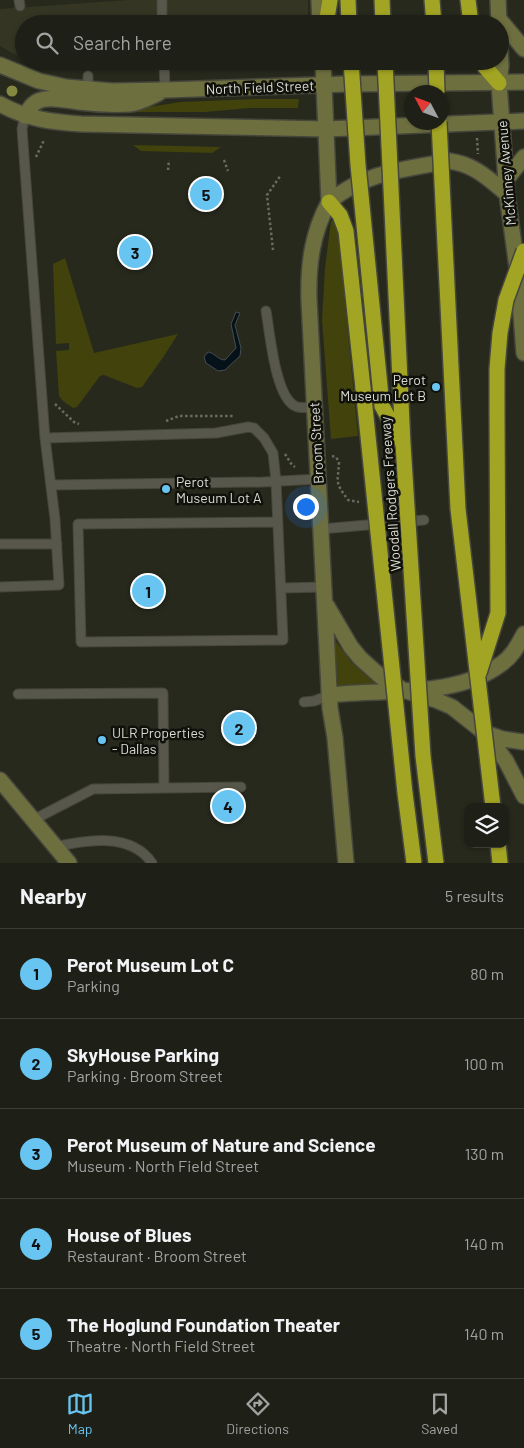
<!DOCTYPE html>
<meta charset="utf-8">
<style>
:root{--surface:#1e1f16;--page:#26271f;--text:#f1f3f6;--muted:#a1a2a1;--line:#3c3d35;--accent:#68c4f0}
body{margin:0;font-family:Barlow,sans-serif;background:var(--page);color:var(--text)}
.controls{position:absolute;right:15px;bottom:15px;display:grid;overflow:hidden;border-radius:10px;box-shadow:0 1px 4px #0004}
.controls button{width:45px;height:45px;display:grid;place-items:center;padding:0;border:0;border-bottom:1px solid var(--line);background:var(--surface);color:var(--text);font:25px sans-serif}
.compass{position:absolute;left:404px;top:85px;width:45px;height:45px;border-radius:50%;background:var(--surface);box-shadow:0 1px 4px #0004;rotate:311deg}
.you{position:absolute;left:305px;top:506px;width:18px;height:18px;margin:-12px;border:4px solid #fff;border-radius:50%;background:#1a73e8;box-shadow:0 0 0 8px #1a73e833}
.badge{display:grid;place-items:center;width:32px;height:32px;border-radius:50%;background:var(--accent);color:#111;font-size:16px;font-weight:700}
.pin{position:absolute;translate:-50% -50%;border:2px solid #fff;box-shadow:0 1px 5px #0006}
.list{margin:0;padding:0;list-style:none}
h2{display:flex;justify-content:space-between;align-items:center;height:65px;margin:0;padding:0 20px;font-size:21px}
h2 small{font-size:16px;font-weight:400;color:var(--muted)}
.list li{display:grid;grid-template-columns:32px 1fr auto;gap:15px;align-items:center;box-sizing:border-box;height:90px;padding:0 20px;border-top:1px solid var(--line)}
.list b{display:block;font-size:19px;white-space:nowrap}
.list p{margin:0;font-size:16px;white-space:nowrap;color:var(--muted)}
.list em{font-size:16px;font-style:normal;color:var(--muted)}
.icon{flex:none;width:28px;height:28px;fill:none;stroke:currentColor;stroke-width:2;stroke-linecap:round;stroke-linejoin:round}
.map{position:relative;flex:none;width:524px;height:863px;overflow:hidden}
.search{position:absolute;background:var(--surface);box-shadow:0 1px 4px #0004;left:15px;right:15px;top:15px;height:55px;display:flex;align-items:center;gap:12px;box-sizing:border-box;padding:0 18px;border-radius:28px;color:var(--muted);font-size:19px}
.sheet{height:515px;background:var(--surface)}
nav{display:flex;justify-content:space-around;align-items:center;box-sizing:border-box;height:70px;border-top:1px solid var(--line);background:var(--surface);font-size:14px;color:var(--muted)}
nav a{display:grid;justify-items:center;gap:2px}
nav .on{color:var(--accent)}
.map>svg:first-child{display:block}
</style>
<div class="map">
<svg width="524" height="863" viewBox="0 0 524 863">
<rect width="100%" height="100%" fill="#28291d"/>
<path fill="#343523" d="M129 0H308V24H24V57L12 53 0 46V9Z
M35 61H310V66L279 70H96L51 67Z"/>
<path fill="#41420c" d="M256 99H299L298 108H250L205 112H109L71 110V108L135 109 181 102Z
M133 145 221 147 212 153 141 151Z
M331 221H337L358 436 331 439 322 320 325 268Z
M65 258 94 353 178 334 164 356 142 387 137 388 104 375 100 376 77 407 73 408 63 401 59 396 56 351 69 350V343L56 344 53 264Z
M334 639 352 663 378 686H338Z"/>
<path fill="#061219" stroke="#464e51" d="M236 312 240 313 235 325 241 348 240 356 225 370 218 371 206 363 204 357 208 352C215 353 218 360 225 360L236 348 231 324Z"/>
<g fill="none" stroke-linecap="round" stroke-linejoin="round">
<g stroke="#45463c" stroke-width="11">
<path id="lane" d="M19 0 20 6
M162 0V24
M164 61 165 90
M88 90V76
M25 116 22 129 45 438
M266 311C270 333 275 396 295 406 300 409 308 407 314 407
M51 485 263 482 318 479
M321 529 424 520
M0 544H57
M0 587 59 585 55 519 45 438 216 433 248 427 254 428 264 438 273 453 276 481 283 640 81 642 78 524 277 522
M281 588 324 587
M18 694 163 693 164 788
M304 702 314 701 330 695
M33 820 93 789 241 787
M55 847C86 840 131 832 152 863"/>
</g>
<g stroke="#45463c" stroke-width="18">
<path id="secondary" d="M319 0 320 24
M498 0 499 24
M499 19 524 49
M500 47 501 66 499 83 507 194 518 275 524 353
M323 61 329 202C312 233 308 265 309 300L330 708 335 738 346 863
M0 65 39 81 66 87 112 91 165 90 346 84 524 82
M0 104C27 119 51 122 81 124L326 129 524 121
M25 116C29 109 33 102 41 100 53 96 67 101 79 102 95 104 114 105 130 104 140 103 150 97 159 93
M506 180 524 157
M329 202C364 172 406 169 449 161 474 164 489 179 507 194
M327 606 351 647 360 658 380 676 403 690 436 700 452 707 485 733 506 761 524 796
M330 695C384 688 455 699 501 664 512 657 518 645 524 634
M485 733 503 739 524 742
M0 780 69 863"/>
</g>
<g stroke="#45463c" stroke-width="18">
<path id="highway" d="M348 0 349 24
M382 0 383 24
M432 0 434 24
M468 0 471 24
M326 24 330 0
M483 61 485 67 499 83
M329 202 340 215 346 231 363 388
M498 844 500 863"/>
</g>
<path stroke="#6a6b61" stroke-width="2.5" stroke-dasharray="2.5 2.5" stroke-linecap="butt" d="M477 138 478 154
M36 157 44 140
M224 160 228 171
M168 170 169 160
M273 250 267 195 281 175
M55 404 74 422 79 424
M166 421 179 416H235
M285 454 292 465 295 467
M332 456 336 457 339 462C338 483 334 481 348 500L359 502"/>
<use href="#lane" stroke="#57584b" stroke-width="9"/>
<use href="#secondary" stroke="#6e6f3f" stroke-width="15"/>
<use href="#highway" stroke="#a2a423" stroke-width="15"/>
<g stroke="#45463c" stroke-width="18" stroke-linecap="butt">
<path id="highway-bridge" d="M351 61 358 165 382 406 401 441
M385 61 403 444 423 756 436 863
M436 61 437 92
M439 122 458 509 493 807
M363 388 405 793 414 863
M479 673 498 613 497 411V369L500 333 506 300 524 251"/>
</g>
<use href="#highway-bridge" stroke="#a2a423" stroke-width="15"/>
</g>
<circle fill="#858840" cx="12" cy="91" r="5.5"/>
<g fill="#68c4f0" stroke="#11110c" stroke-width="2">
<circle cx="436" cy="387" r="5"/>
<circle cx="166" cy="489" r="5"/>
<circle cx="102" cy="740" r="5"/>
</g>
<g text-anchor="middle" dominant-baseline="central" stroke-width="5" stroke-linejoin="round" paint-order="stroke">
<g font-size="14" fill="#dadbd3" stroke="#11110c">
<text transform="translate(260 87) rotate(-2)">North Field Street</text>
<text transform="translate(506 173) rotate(-95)">McKinney Avenue</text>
<text transform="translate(316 443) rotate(-93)">Broom Street</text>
<text transform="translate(390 494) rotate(-94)">Woodall Rodgers Freeway</text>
</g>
<g font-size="14" fill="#dadbd3" stroke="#11110c" text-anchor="start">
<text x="426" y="379" text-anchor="end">Perot<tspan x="426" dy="16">Museum Lot B</tspan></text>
<text x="176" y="481">Perot<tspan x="176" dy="16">Museum Lot A</tspan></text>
<text x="112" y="732">ULR Properties<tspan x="112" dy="16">- Dallas</tspan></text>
</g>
</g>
</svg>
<div class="controls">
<button><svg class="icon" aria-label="layers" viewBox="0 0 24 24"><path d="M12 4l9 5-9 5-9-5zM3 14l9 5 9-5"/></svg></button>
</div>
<svg class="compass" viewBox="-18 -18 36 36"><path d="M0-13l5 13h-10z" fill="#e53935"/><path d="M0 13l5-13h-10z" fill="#a1a2a1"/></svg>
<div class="you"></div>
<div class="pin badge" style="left:148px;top:591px">1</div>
<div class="pin badge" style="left:239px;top:728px">2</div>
<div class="pin badge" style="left:135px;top:252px">3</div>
<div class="pin badge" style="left:228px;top:806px">4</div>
<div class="pin badge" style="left:206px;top:194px">5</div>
<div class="search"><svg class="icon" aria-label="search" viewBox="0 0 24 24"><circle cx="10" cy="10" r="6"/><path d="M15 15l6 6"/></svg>Search here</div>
</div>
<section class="sheet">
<h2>Nearby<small>5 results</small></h2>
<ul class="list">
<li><span class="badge">1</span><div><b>Perot Museum Lot C</b><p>Parking</p></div><em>80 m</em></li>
<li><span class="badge">2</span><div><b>SkyHouse Parking</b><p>Parking · Broom Street</p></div><em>100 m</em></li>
<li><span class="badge">3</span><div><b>Perot Museum of Nature and Science</b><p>Museum · North Field Street</p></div><em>130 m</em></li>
<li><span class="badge">4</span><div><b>House of Blues</b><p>Restaurant · Broom Street</p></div><em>140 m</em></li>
<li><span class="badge">5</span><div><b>The Hoglund Foundation Theater</b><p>Theatre · North Field Street</p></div><em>140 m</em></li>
</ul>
</section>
<nav>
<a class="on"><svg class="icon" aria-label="map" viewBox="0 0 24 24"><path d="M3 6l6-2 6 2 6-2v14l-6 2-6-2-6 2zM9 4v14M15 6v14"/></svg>Map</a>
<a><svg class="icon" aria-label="directions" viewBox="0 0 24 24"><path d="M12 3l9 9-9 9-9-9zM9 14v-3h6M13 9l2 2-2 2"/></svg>Directions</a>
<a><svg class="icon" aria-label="saved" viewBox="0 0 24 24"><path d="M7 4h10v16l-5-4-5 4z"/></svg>Saved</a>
</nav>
